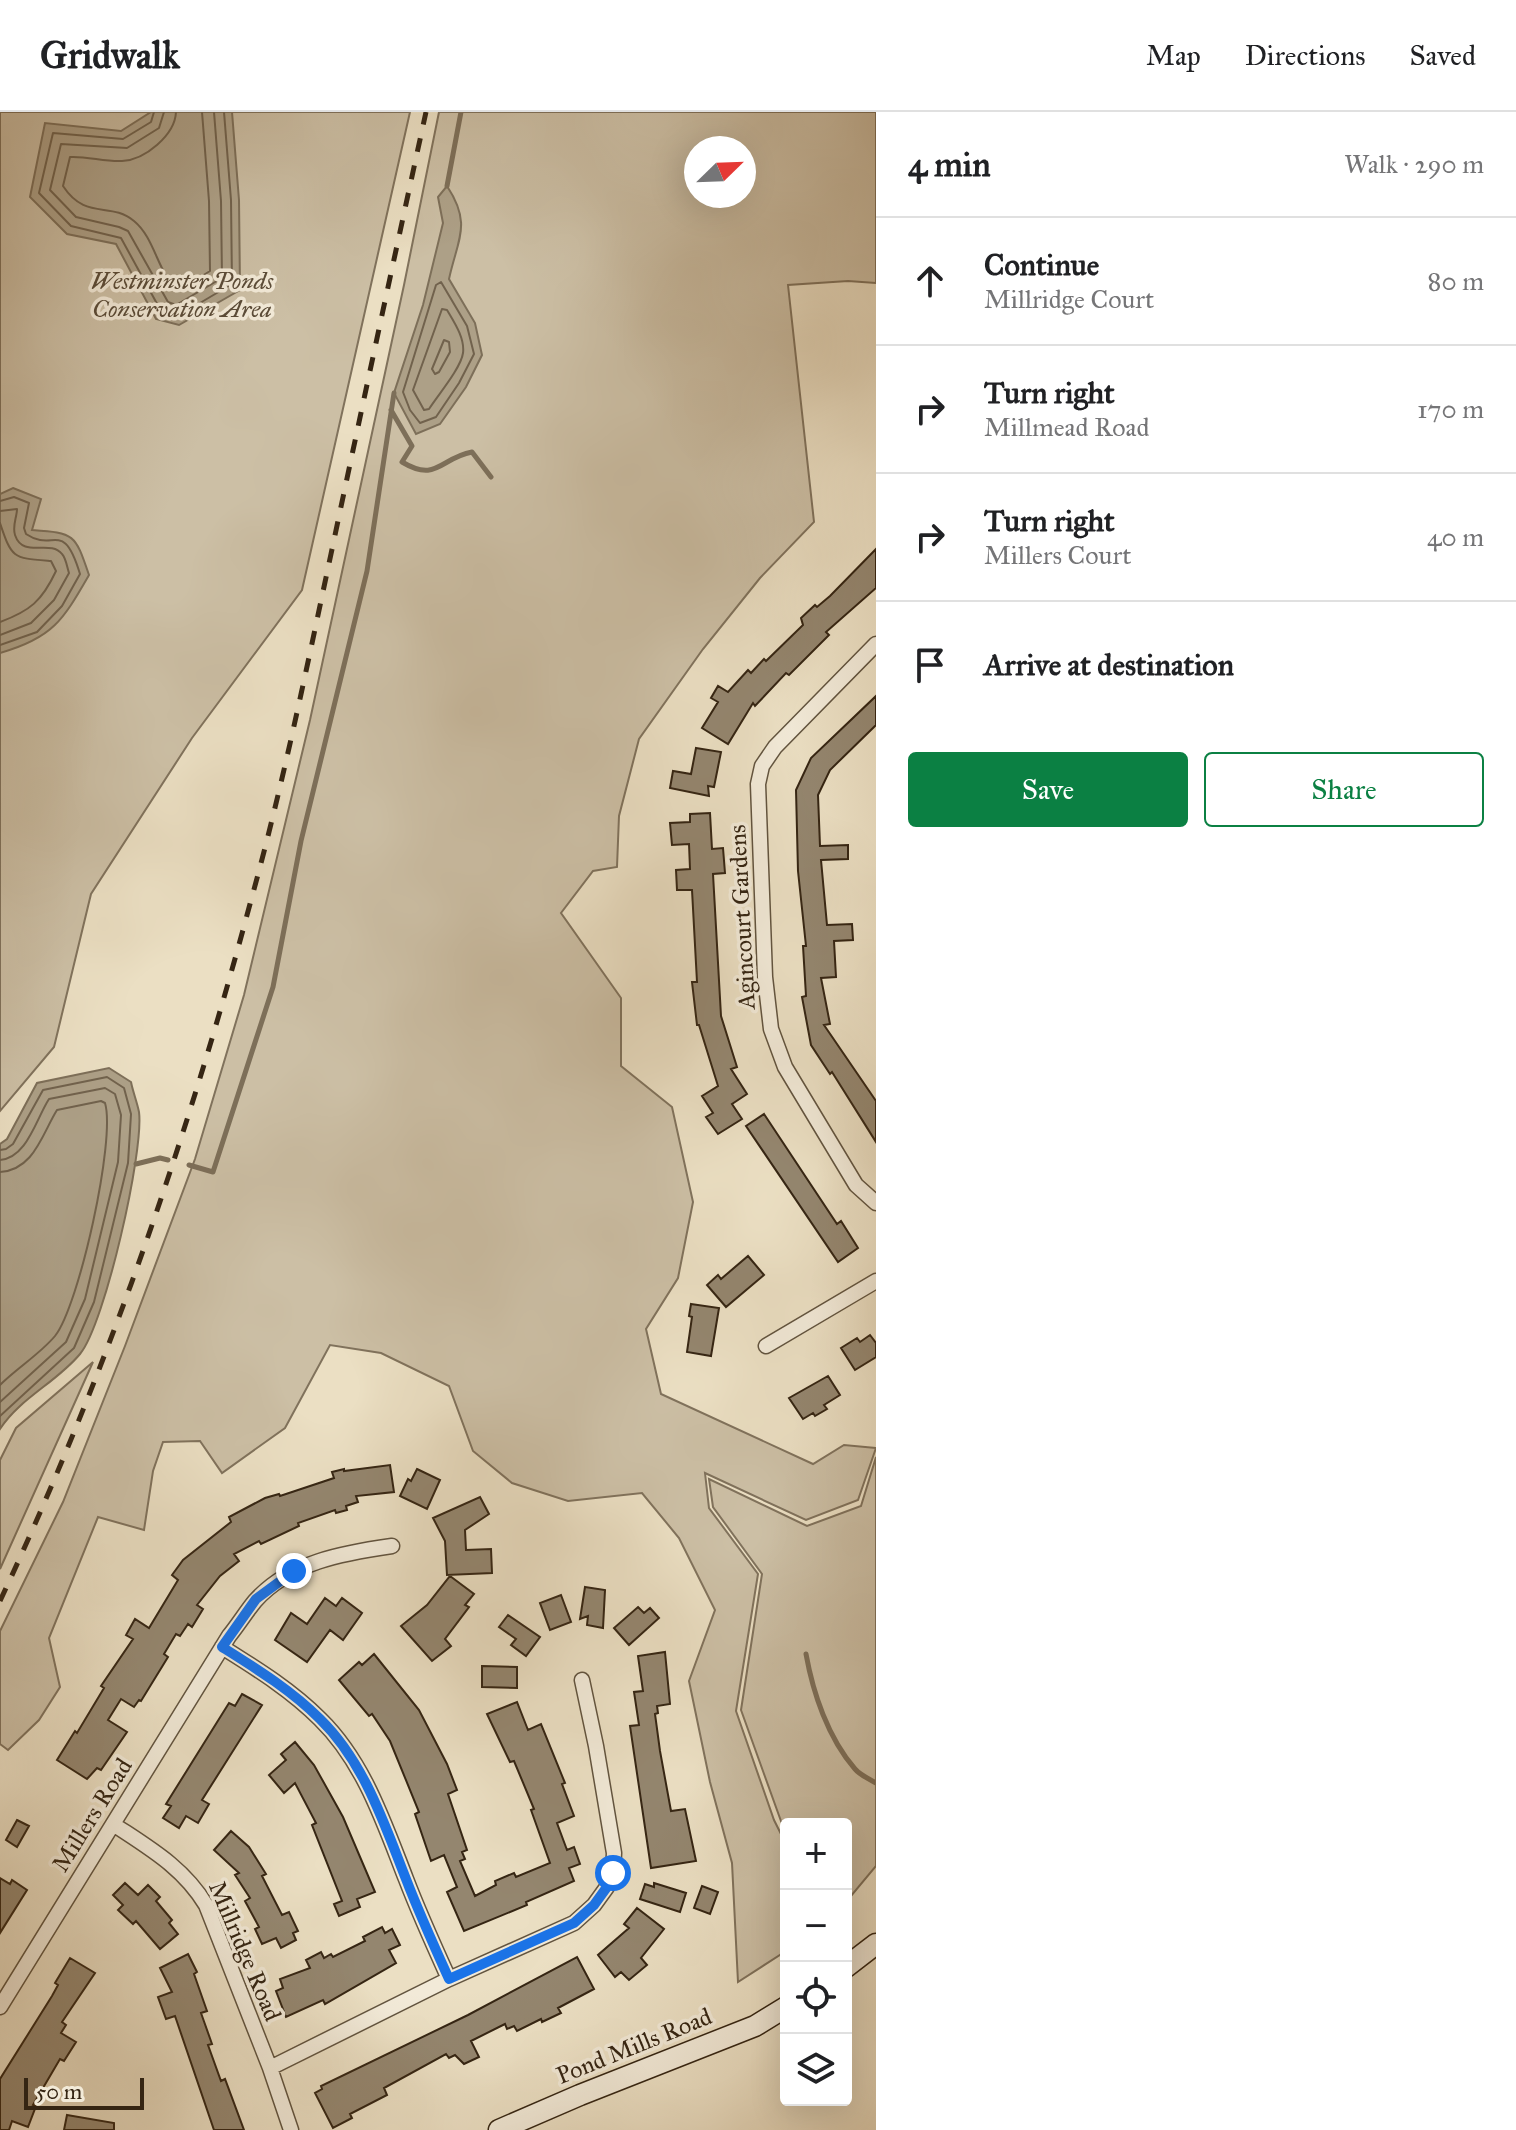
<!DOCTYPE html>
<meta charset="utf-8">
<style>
:root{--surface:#fff;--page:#f6f6f6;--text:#202124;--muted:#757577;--line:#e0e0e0;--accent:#0b8043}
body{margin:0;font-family:"IM FELL Great Primer",serif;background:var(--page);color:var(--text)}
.controls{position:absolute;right:24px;bottom:24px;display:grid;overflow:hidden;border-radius:8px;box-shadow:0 8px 32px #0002}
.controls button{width:72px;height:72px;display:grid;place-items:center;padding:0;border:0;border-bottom:2px solid var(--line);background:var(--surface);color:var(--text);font:40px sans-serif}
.compass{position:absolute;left:684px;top:24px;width:72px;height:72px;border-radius:50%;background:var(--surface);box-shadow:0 8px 32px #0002;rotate:67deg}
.scale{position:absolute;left:24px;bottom:20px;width:120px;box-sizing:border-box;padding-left:8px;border:4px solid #352513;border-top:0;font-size:22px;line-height:28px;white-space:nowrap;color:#352513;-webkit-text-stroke:6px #f2ead8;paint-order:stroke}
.stop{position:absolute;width:24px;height:24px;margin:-18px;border:6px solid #1a73e8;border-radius:50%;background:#fff}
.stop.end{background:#1a73e8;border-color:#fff;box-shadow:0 2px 8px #0008}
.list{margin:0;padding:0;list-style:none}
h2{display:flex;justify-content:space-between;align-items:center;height:104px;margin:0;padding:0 32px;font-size:34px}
h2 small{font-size:26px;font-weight:400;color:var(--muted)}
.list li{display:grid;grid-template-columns:52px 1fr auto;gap:24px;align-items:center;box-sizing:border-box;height:128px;padding:0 32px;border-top:2px solid var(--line)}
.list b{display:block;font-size:30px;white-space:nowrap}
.list p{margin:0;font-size:26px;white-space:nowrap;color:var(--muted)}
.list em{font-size:26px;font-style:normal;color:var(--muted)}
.actions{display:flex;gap:16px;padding:24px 32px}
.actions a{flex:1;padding:18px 0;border:2px solid var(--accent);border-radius:8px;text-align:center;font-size:28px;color:var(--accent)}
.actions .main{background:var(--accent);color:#fff}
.icon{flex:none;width:44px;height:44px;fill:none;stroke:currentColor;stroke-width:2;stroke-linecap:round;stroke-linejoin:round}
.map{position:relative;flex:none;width:876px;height:2018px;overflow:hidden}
header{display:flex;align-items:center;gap:48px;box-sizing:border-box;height:112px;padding:0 40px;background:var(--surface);border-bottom:2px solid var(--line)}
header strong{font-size:38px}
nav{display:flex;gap:44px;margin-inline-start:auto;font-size:28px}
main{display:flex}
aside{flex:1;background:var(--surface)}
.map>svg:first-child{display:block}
</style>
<header>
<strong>Gridwalk</strong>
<nav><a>Map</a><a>Directions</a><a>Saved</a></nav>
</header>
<main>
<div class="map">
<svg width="876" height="2018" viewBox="0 0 876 2018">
<rect width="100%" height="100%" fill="#ebdfc3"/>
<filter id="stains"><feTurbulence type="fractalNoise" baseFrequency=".0025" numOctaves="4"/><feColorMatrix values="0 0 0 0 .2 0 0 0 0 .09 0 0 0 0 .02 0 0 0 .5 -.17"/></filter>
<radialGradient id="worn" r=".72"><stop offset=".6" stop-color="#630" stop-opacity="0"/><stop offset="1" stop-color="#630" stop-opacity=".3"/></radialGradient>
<path fill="#ccbfa5" stroke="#80725c" stroke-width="2" fill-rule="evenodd" d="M0 0H410L302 478 192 626 91 782 54 935 0 999Z
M439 0H876V171L848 169 788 173 814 410 760 466 703 537 639 627 619 704 617 755 593 759 561 801 621 886V954L672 995 693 1090 678 1166 646 1217 661 1282 813 1352 844 1333 876 1336 858 1388 806 1408 705 1361 709 1396 758 1462 736 1599 774 1708 786 1732V1839L738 1870 732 1751 710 1670 689 1569 715 1498 679 1426 642 1381 568 1389 512 1371 473 1339 449 1274 381 1241 330 1233 285 1316 222 1361 200 1329 163 1330 153 1359 144 1418 98 1405 49 1526 60 1575 39 1608 8 1638 0 1632V1519L63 1390 125 1234 195 1047 244 883 310 608 404 173ZM696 36H744V84H696Z
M93 1250 0 1457V1348L16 1316Z
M876 1345V1754L846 1790V1712H786V1723L741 1598 762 1462 713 1395 709 1367 807 1414 861 1394Z"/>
<path fill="#ada087" stroke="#7d6f59" stroke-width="2" d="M151 0H232L239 88 240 178 179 213 156 207 116 132 67 122 30 85 45 11 121 19Z
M447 74C472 112 458 126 449 167L475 211 482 243 466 275 440 312 416 322 394 281 423 193 443 111 438 85Z
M13 376 41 387 32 418C75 421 75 422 89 463 63 508 53 526 0 541V382Z
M109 956 131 970C133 980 137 990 139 1000 144 1039 105 1212 80 1242 57 1270 20 1286 0 1317V1032L7 1027 37 971Z"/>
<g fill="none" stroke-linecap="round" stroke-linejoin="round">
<path stroke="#71624d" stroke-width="2" d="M154 0 151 10 123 27 53 21 39 81 71 114 121 126 161 199 178 204 232 172 231 88 224 0
M164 0 159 16 127 36 61 32 50 78 76 105 119 115 128 119 168 190 176 193 222 166 221 89 214 0
M176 0C175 23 145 48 122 49 105 50 87 44 70 45L63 74C86 109 110 89 134 109 155 126 158 162 178 179L210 159 209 89 202 0
M441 170 467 214 474 242 459 271 436 305 420 311 410 298 403 280 436 173Z
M442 197 447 198C454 210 465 226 463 241 461 256 438 283 429 297L424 298 413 278Z
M444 228 449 230 450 240 439 260 435 262 432 257Z
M0 389 14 385 29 391 24 416 26 422C54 441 63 406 80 462L62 494 37 520 0 533
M0 399 17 397C17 405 12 414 15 423 23 447 50 427 62 442 66 446 67 455 69 461L54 488 31 511 0 523
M0 411C12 447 13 446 51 449L56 459C42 489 30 499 0 510
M0 1038 6 1037 13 1032 43 978 107 965 124 976 131 1002 128 1051 94 1190 74 1236 0 1304
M0 1048C27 1046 36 1007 49 987L105 976 115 982 121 1003 118 1050 85 1187 66 1230 0 1290
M0 1060C34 1058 42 1022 57 998L101 989 105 991C116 1027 79 1194 55 1224 40 1242 17 1256 0 1273"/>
<path stroke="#7d6f59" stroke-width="5" d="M447 74 461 0
M391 298 412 334 402 350C437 371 440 346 472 340L491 365
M136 1052 160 1046 168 1048
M189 1053 213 1060 273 875 301 729 367 459 394 281
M806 1542C813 1581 828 1626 855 1657 860 1663 869 1667 876 1671"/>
</g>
<path fill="#94866f" stroke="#352513" stroke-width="2" d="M876 437V476L826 520 829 523 789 563 786 561 755 594 753 591 728 632 702 616 718 590 711 586 718 574 728 580 748 558 751 561 764 547 766 549 803 513 801 506 815 493 817 495 830 484Z
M876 584V613L830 658 818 683 820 734 848 733V747L821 748 827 813 852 812 853 828 834 829 836 865 821 866 830 912 824 913 876 989V1030L832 960 830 962 811 933 802 885 806 884 803 834H806L798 759 796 678 811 646Z
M696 636 721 640 714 675 708 674 709 684 670 676 673 659 691 662Z
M710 701 712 737 723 736 725 761 713 762 721 904 737 955 731 957 747 982 732 992 742 1007 718 1022 706 1005 713 1001 702 984 718 974 699 913H697L692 870H697L692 778H677L676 758 690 757 689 732 672 733 670 711 690 710V702Z
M764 1002 837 1112 841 1109 858 1136 838 1150 746 1014Z
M748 1144 764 1163 726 1195 707 1173 718 1163 721 1167Z
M691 1192 719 1196 711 1244 687 1240 692 1205 689 1204Z
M870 1223 876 1231V1245L855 1258 841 1236 857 1226 860 1230Z
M828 1264 840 1283 824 1293 827 1297 815 1304 813 1301 803 1307 789 1286Z
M390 1353 394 1380 356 1384 358 1390 346 1394 347 1398 336 1401 335 1398 298 1411 299 1414 261 1432 259 1429 234 1442 239 1449 220 1464 197 1493 203 1497 192 1515 188 1512 180 1524 176 1522 164 1542 168 1545 141 1589 139 1588 134 1595 121 1587 108 1608 127 1620 101 1658 97 1656 87 1667 57 1648 75 1619 77 1621 104 1576 101 1574 133 1527 126 1523 135 1507 149 1516 178 1468 172 1463 183 1448 231 1410 229 1405 265 1386 279 1382 280 1384 334 1366 332 1360 344 1357V1359Z
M417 1357 440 1368 427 1397 400 1384 408 1367 411 1369Z
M480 1385 489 1402 465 1418 466 1438 491 1437 492 1461 447 1463 445 1429 433 1406Z
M450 1464 474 1482 465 1493 469 1495 445 1527 451 1534 432 1549 401 1514 427 1493Z
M585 1475 605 1478 603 1516 587 1513 588 1504 580 1507Z
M561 1483 571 1510 550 1518 540 1491Z
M325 1486 336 1494 342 1486 362 1501 343 1528 330 1518 307 1550 275 1528 291 1501 307 1512Z
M638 1495 644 1501 650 1496 659 1506 629 1533 614 1516Z
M508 1503 540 1525 526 1544 511 1533 516 1527 499 1515Z
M665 1540 670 1592 657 1594 658 1601 655 1602 660 1639 671 1699 685 1697 696 1749 651 1756 630 1614 639 1613 634 1580 643 1579 638 1544Z
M374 1542 419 1598 447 1652 457 1678 448 1682 467 1738 462 1740 465 1747 460 1749 475 1784 496 1773 495 1769 514 1761 516 1765 550 1751 531 1698 534 1697 514 1649 510 1650 487 1602 517 1590 528 1618 541 1612 565 1671 562 1672 574 1704 557 1711 567 1738 574 1735 580 1752 569 1756 574 1769 526 1790 527 1793 464 1819 447 1780 457 1775 444 1743 431 1749 415 1702 419 1700 390 1629 372 1602 369 1604 339 1568 359 1550 362 1553Z
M482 1554 517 1555V1576L482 1575Z
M242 1582 262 1593 202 1688 209 1692 198 1711 186 1704 179 1716 163 1706 171 1694 166 1692 229 1591 235 1594Z
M295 1630 314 1653 343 1705 375 1780 357 1787 360 1795 339 1804 334 1792 342 1789 312 1713 316 1711 295 1671 284 1681 269 1663 286 1648 281 1642Z
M17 1708 29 1714 17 1735 6 1728Z
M231 1719 249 1735 266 1762 262 1764 282 1803 289 1800 298 1819 293 1821 296 1828 281 1836 276 1826 262 1832 255 1817 259 1815 245 1789 250 1786 235 1763 239 1761 214 1738Z
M0 1766 10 1772 12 1768 27 1778 0 1821Z
M125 1771 138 1783 148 1773 160 1785 156 1789 172 1808 169 1811 178 1822 160 1837 136 1809 133 1812 118 1798 123 1793 113 1783Z
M654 1771 686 1781 680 1800 640 1787 645 1772 654 1775Z
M702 1774 718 1780 710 1802 694 1796Z
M637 1796 664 1817 641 1846 647 1853 629 1868 621 1860 615 1865 598 1843 629 1816 624 1812Z
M382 1815 385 1821 392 1817 400 1833 389 1838 396 1851 325 1892 323 1888 286 1905 276 1879 283 1876 280 1867 310 1856 306 1848 321 1840 324 1846 331 1842 333 1845 365 1829 363 1825Z
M188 1842 197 1860 194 1862 207 1899 201 1901 212 1932 208 1933 221 1969 225 1967 244 2018H214L175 1904 166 1907 158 1885 172 1880 160 1856Z
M577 1845 594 1877 558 1896 561 1901 542 1910 541 1907 517 1919 514 1914 507 1917 505 1912 471 1929 479 1945 464 1952 455 1943 449 1946 446 1942 384 1976 387 1983 350 2002 352 2006 333 2016 315 1981 322 1977 321 1974 468 1903Z
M70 1846 95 1861 62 1910 66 1913 61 1921 76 1930 64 1949 60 1947 33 1993 36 1994 28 2015 12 2009 9 2018H0V1967L52 1884 58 1873 55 1871Z
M67 2003 114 2011V2018H64Z"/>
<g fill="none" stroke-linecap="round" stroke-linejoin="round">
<g stroke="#62543f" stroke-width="17">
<path id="minor" d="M876 532 775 635 762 654 758 672 765 865 771 917 785 955 856 1073 876 1091
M766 1234 876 1169
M222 1535C257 1557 291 1578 320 1607 364 1650 384 1711 406 1767 419 1801 434 1834 449 1867
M113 1712C149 1736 183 1755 206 1793L270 1956 291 2018
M0 1895 229 1524C238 1513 246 1500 255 1489 290 1450 343 1441 392 1434
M270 1956 449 1867 574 1811 594 1793 607 1775 613 1761 614 1741 596 1634 582 1568"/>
</g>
<g stroke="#352513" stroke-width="23">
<path id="secondary" d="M846 1855 876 1832
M499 2018 580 1983 755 1914 786 1895"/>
</g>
<use href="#minor" stroke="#f2ead8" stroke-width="14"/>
<use href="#secondary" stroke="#f2ead8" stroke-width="20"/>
<path stroke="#352513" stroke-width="5" stroke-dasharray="14 14" stroke-linecap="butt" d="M0 1489C105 1265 186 1031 250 792 282 677 306 559 331 442 362 295 394 147 426 0"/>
</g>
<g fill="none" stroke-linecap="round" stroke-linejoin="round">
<path stroke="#1a73e8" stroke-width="10" d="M294 1459 256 1487 222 1535C257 1557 291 1578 320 1607 364 1650 384 1711 406 1767 419 1801 434 1834 449 1867L574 1811 594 1793 607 1775 613 1761"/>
</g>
<g text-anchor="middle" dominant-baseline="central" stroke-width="7" stroke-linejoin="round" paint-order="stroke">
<g font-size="24" font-style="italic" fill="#5b4c38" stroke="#f2ead8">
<text x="182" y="169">Westminster Ponds<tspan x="182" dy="28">Conservation Area</tspan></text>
</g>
<g font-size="24" fill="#352513" stroke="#f2ead8">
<text transform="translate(742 805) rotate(-93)">Agincourt Gardens</text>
<text transform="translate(92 1703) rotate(-58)">Millers Road</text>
<text transform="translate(245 1839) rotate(67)">Millridge Road</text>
<text transform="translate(634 1934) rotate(-22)">Pond Mills Road</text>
</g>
</g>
<rect width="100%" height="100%" filter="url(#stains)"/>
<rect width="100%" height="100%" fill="url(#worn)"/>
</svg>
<div class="controls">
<button>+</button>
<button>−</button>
<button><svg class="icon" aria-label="locate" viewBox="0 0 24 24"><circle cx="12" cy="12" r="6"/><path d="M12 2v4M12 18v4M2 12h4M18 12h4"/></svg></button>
<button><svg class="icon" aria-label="layers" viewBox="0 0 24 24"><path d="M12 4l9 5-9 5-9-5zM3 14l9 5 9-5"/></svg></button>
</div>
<svg class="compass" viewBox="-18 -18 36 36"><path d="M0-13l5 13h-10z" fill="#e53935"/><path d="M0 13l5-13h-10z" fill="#757577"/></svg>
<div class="scale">50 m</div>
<div class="stop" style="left:613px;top:1761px"></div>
<div class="stop end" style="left:294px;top:1459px"></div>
</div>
<aside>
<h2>4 min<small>Walk · 290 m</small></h2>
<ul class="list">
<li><svg class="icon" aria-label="ahead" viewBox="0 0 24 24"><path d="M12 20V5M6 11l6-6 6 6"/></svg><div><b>Continue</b><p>Millridge Court</p></div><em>80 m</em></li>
<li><svg class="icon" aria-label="right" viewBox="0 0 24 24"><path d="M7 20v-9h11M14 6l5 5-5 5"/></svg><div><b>Turn right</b><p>Millmead Road</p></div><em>170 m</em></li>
<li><svg class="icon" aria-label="right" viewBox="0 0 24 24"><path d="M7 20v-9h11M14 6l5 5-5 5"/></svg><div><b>Turn right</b><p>Millers Court</p></div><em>40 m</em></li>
<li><svg class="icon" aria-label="arrive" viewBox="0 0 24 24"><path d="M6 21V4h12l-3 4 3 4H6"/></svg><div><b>Arrive at destination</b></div></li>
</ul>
<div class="actions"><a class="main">Save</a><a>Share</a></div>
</aside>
</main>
